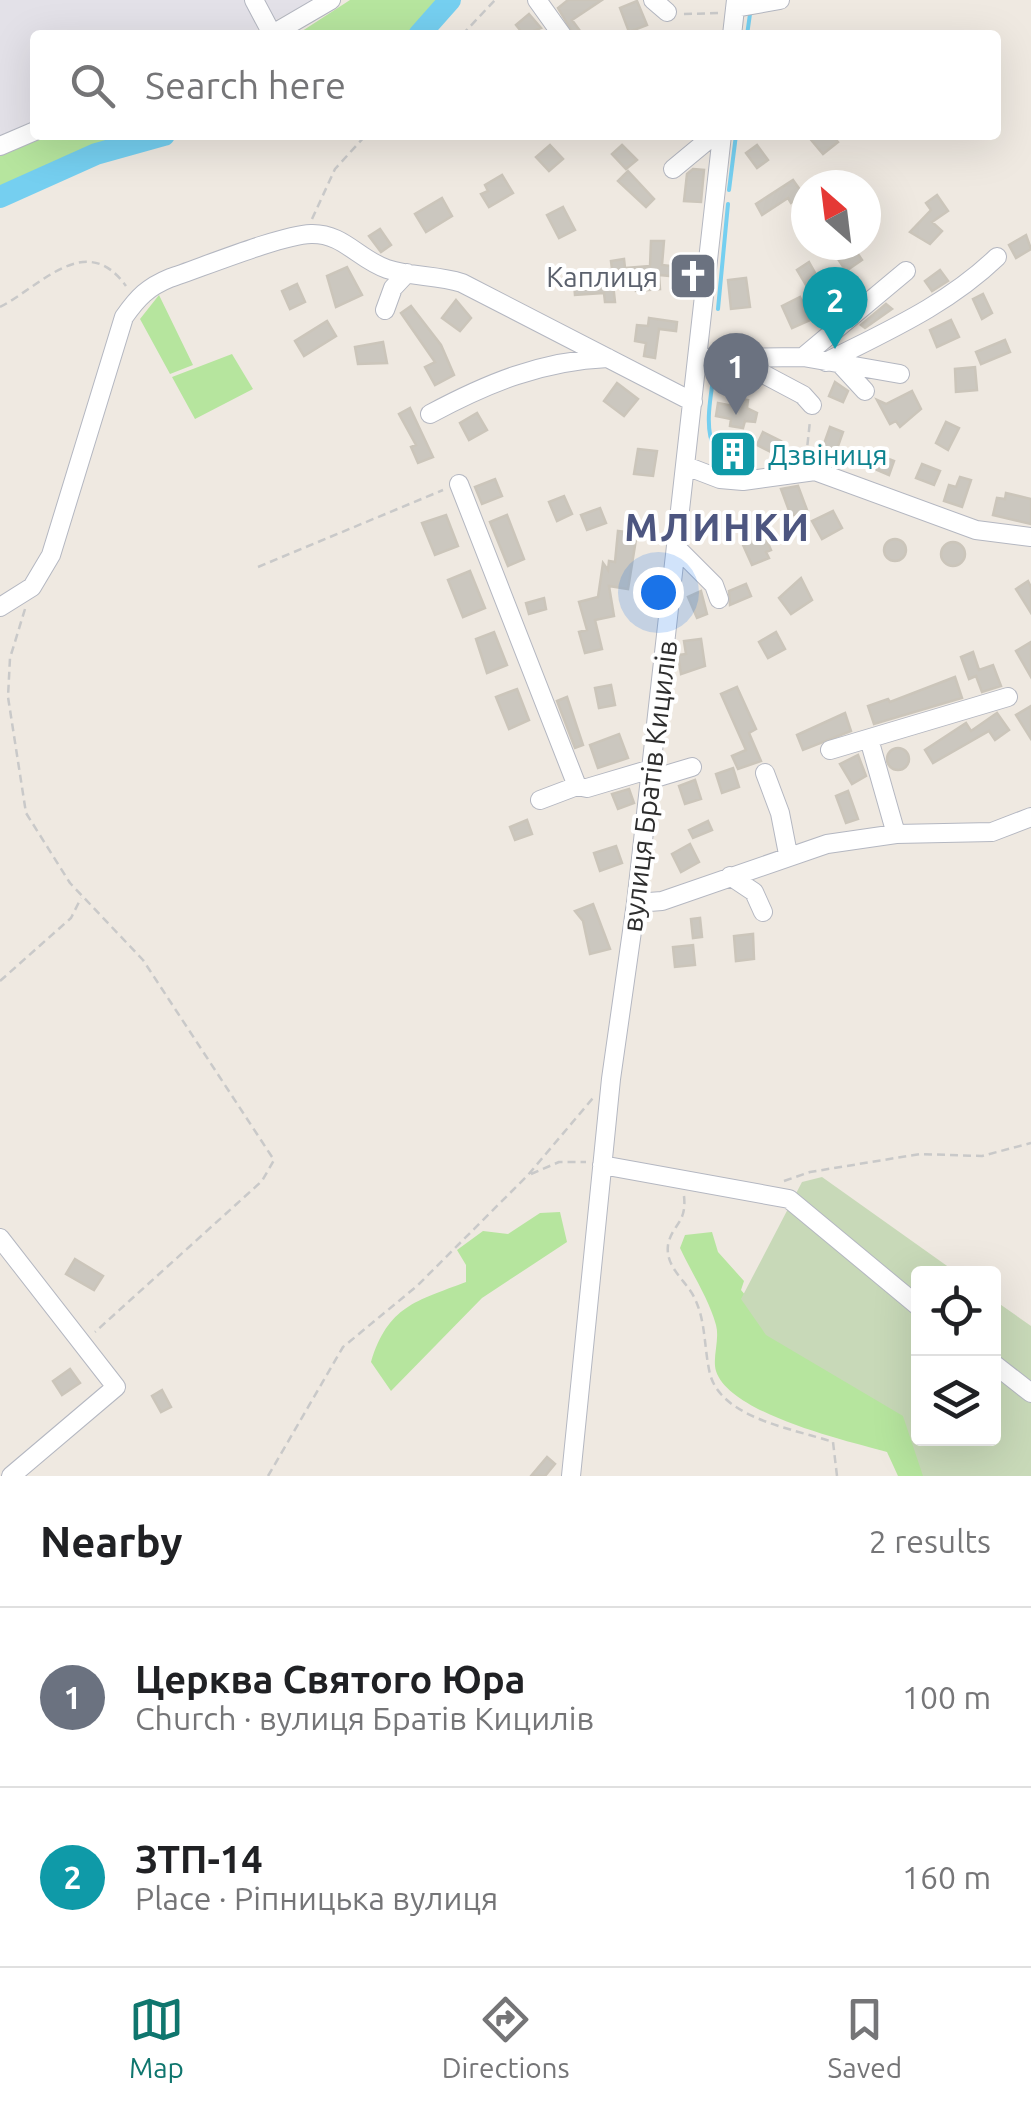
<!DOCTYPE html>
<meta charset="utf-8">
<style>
:root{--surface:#fff;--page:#f6f6f6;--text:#202124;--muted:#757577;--line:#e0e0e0;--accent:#0f766e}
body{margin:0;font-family:Ubuntu,sans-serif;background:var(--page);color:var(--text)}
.controls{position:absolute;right:30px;bottom:30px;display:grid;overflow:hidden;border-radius:10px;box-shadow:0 10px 40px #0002}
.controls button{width:90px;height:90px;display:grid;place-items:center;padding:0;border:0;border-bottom:2px solid var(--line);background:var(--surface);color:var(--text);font:50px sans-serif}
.compass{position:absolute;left:791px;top:170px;width:90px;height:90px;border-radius:50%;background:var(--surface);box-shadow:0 10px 40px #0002;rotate:332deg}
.you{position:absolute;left:658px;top:592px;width:35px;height:35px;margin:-25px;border:8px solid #fff;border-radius:50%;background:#1a73e8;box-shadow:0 0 0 15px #1a73e833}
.badge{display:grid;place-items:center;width:65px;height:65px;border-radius:50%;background:var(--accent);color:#fff;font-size:32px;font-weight:700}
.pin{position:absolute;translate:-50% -82px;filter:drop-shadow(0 2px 5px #0008)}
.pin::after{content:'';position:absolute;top:52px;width:35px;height:30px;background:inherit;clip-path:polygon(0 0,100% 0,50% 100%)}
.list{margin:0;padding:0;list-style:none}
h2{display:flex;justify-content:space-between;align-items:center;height:130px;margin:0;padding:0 40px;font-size:42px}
h2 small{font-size:32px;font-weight:400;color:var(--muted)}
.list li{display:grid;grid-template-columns:65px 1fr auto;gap:30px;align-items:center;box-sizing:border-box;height:180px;padding:0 40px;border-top:2px solid var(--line)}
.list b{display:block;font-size:38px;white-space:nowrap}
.list p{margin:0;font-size:32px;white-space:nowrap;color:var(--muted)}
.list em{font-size:32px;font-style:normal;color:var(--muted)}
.icon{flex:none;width:55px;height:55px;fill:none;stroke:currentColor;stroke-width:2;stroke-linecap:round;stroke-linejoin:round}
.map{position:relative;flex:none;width:1031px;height:1476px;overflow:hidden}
.search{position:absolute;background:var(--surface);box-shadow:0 10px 40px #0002;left:30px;right:30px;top:30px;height:110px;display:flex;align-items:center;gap:25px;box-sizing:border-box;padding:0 35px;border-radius:10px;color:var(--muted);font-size:38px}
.sheet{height:490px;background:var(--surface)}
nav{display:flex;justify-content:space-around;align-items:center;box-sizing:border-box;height:140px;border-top:2px solid var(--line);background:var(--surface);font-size:28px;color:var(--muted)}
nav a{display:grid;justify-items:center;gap:5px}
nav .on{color:var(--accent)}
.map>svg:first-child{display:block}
</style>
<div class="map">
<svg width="1031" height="1476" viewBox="0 0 1031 1476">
<rect width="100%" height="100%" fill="#efe9e1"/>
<path fill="#e3e1e8" d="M0 0H314L247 35H35V122L0 138Z"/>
<path fill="#b6e59e" d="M350 0H439L408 35H296Z
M45 135H141L95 148 0 190V154Z
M159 295 193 365 170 374 140 319Z
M232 354 253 389 195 419 172 377Z
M560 1212 567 1242 482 1298 391 1391 371 1362C388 1306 416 1301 466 1282V1265L457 1250 483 1231 508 1234 540 1213Z
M712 1232 718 1252 744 1281 741 1290 777 1334 907 1416 927 1476H898L887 1452C847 1441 730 1414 716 1371 712 1357 720 1340 716 1325 709 1299 691 1272 680 1248L685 1235Z"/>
<path fill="#c8d9b8" d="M822 1177 957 1273 918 1274V1438H994V1300L1031 1326V1476H923L903 1416 766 1335 741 1299 802 1182Z"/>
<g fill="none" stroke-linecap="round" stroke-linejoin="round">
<path stroke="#75cff0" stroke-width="4" d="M747 35 750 14
M729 190 736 135
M718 309 728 204
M714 372C709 412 697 454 743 473
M781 467 800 461"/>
<path stroke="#75cff0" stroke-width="22" d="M419 35 450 0
M0 197 96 154 164 135"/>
</g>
<path fill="#cbc7bf" stroke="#cbc5ba" stroke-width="2.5" d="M568 0H602L572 20 583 35H574L558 8Z
M637 1 647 25 629 32 620 8Z
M529 14 541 28 524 35 516 25Z
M807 135H832L838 142 823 154Z
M550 145 563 159 549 171 536 157Z
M622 145 637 160 626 169 612 154Z
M757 145 768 160 757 168 746 153Z
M693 169 704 170 701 202 684 201 687 174Z
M628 171 654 199 646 207 618 181Z
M502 175 513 193 489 207 481 194 488 191 485 185Z
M793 180 803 194 791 203 788 198 762 215 756 204Z
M937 195 948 211 932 222 942 231 930 244 910 232 931 210 926 203Z
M442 198 452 216 426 232 415 214Z
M563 207 575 230 559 238 547 215Z
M380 229 391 245 381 252 369 236Z
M1026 235 1031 249 1016 258 1009 245Z
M651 241H664L662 265 680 267 679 277 659 275 660 289 636 291V281L613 284 615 302H605L604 293 575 295 573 272 612 269 611 261 624 259 625 268 650 266Z
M846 245H852L862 260 846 271 834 253Z
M809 262 818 278 806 285 797 270Z
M347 267 362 295 336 307 327 276Z
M940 270 948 281 932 291 925 281Z
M746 278 750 307 731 309 728 280Z
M297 284 305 302 290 309 282 291Z
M983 294 992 313 982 319 973 299Z
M800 297 810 320 792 328 782 306Z
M456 300 471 318 460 331 442 318Z
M886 304 892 309 865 328 861 325Z
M411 306 441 345 454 375 435 385 425 367 435 362 401 313Z
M649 318 677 322 676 331 659 329 655 358 644 356 646 343 635 341 637 325 648 326Z
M951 320 959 337 937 347 930 330Z
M327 321 336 336 304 356 295 341Z
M1005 340 1010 352 981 364 976 352Z
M383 342 387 363 358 364 355 347Z
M975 367 977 390 956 392 955 369Z
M835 382 848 391 843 402 829 396Z
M617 383 638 399 624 416 604 401Z
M912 391 921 409 900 427 896 421 890 424 877 400 886 404Z
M734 398 748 400 747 408 757 413 755 422 745 421 743 428 730 426 731 419 716 416 718 403 733 406Z
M410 408 433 457 418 463 411 447 416 445 399 414Z
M477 413 487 430 469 440 460 423Z
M946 422 959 428 948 450 936 443Z
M830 427 843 432 832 463 819 458Z
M763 432 781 441 775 454 757 445Z
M638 449 657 451 653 476 634 474Z
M873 453 894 461 889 475 868 466Z
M922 464 940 471 934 485 916 478Z
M960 477 971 480 962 507 944 501 949 485 956 487Z
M495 479 502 496 482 504 475 487Z
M798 486 807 510 791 516 781 489Z
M1006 493 1031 499V524L993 515 997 498 1005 499Z
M564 496 572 514 557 521 549 502Z
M600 508 606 523 587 530 581 515Z
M833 511 842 528 822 539 812 521Z
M446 515 458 546 435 555 422 523Z
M507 515 524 559 508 566 490 522Z
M618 531 637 533 628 589 609 586 614 616 595 620 602 649 585 653 579 632 587 630 579 602 598 597 603 563 608 570 609 561 615 562Z
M765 536 771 550 766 552 769 558 752 565 743 545Z
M884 550a11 11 0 1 1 22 0a11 11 0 1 1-22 0Z
M941 554a12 12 0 1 1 24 0a12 12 0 1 1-24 0Z
M470 571 485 608 463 617 448 580Z
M801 578 812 600 791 614 779 598Z
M1028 581 1031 587V613L1016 589Z
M746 584 751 596 730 605 729 591Z
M701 591 707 614 697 618 688 597Z
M544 598 546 609 529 614 526 603Z
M494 632 507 665 487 673 476 639Z
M776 632 785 649 768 658 759 642Z
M701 639 705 666 681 674 678 655 686 654 684 641Z
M1031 642V677L1016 651Z
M973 652 979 670 993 665 1001 686 982 692 976 676 969 679 961 657Z
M955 677 962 698 874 724 868 706 888 699 890 702Z
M611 685 615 705 599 708 595 688Z
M737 687 756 729 749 733 761 761 738 769 732 756 746 750 721 694Z
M517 689 529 720 509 729 496 697Z
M567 697 583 745 575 748 557 701Z
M1031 706V739L1016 715Z
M845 713 851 731 803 750 797 735Z
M997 713 1009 730 995 740 989 731 933 763 925 750 966 723 971 731Z
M619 734 628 758 598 768 590 745Z
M887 759a11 11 0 1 1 22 0a11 11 0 1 1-22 0Z
M858 755 866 776 852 784 840 764Z
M733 768 739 787 722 793 716 774Z
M695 780 701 799 685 804 679 786Z
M629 789 634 803 618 809 612 794Z
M848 791 858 819 846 823 836 796Z
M527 820 532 834 515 840 510 827Z
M708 821 712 830 693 838 689 830Z
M690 844 699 862 681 872 672 854Z
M616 846 622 863 600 871 594 853Z
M593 904 610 949 590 954 583 921 575 911Z
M700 918 702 937 693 938 691 919Z
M753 934 754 959 736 961 734 936Z
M693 945 695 965 675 967 673 947Z
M75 1259 103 1276 94 1290 66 1274Z
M70 1369 80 1383 62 1395 53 1381Z
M162 1390 171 1407 161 1412 152 1396Z
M547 1457 555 1464 545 1476H531Z"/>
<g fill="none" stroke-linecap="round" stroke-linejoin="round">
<g stroke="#b4b7c1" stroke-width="20">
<path id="minor" d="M254 0 272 34
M537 0 562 35
M653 0 667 12
M735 8 780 0
M271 35 331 0
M732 35 736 0
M0 146 35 131
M673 169 714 135
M385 310 393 288 407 273
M803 357 906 271
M698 358 803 357 900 374
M737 360 803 395 812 405
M826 362C887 331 947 305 997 257
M842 366 865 391
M430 414C488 383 541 361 608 358
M686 466 720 479 743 481 815 471 976 530 1031 537
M459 484 577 786 587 788 651 769
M677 548 714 585 719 599
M0 607 32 587 51 555 124 317C138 297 148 287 170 278 203 267 281 235 311 234 343 233 358 259 387 269 411 277 437 275 462 283L693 402
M869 739 896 834
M830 750 1008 697
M765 773 780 813 788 854
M649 780 692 767
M540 800 577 786
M730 876 754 892 763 912
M636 903 662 901 827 844 896 834 992 832 1031 817
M602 1165 789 1199 918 1306
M0 1238 116 1387 11 1476
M994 1364 1031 1393
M571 1476 611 1079 636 903 722 135"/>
</g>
<path stroke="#c9c9c9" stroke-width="2.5" stroke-dasharray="8 5" stroke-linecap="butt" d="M684 14 720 13
M462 35 495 0
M312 219 335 169 366 135
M0 307C41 286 86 230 126 286
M806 458 810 421
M258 567 443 490
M25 609 10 658 8 697 26 813 70 883 143 960 274 1160 262 1181 95 1332
M0 981 71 918 81 898
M531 1174 559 1162H586
M784 1181 810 1172 920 1154 982 1156 1031 1143
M684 1196C687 1224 672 1224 668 1245 665 1268 687 1281 695 1299 706 1322 704 1349 710 1374 722 1419 795 1429 833 1442L837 1476
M268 1476 343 1347 417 1286 528 1175 593 1098"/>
<use href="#minor" stroke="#fff" stroke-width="18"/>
</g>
<defs>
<g id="church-square" transform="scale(2.5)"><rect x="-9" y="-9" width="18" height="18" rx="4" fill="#6b7280" stroke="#fff"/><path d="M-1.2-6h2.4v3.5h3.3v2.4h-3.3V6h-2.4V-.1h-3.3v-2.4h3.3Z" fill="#fff"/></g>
<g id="building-square" transform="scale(2.5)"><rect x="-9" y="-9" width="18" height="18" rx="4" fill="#0f9aa8" stroke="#fff"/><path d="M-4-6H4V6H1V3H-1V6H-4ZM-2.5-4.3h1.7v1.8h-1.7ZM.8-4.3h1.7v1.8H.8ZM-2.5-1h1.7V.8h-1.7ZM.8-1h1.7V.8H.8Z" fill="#fff"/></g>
</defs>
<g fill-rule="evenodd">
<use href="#church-square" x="693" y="276"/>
<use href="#building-square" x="733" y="454"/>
</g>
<g text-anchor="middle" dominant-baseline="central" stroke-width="8" stroke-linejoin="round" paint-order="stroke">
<g font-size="28" fill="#5b616d" stroke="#fff" text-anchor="end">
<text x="658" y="276">Каплиця</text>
</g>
<g font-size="28" fill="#0d838f" stroke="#fff" text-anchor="start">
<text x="768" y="454">Дзвіниця</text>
</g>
<g font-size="28" fill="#2e2e2e" stroke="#fff">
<text transform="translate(649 786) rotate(-83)">вулиця Братів Кицилів</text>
</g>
<g font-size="38" font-weight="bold" letter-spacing="2.5" fill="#4d5680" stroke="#fff">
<text x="718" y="527">МЛИНКИ</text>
</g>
</g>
</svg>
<div class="controls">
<button><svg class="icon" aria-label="locate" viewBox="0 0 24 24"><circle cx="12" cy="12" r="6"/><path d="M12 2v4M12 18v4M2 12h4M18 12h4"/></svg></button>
<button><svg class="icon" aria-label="layers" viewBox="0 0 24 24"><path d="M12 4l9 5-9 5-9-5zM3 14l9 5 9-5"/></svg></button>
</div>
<svg class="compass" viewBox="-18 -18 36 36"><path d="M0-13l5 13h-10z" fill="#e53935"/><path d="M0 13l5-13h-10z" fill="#757577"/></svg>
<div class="you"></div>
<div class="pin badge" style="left:736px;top:415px;background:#6b7280">1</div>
<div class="pin badge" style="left:835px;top:349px;background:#0f9aa8">2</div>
<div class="search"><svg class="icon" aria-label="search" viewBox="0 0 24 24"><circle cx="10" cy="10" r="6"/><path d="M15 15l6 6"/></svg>Search here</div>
</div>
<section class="sheet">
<h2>Nearby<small>2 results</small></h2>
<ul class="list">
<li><span class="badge" style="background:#6b7280">1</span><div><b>Церква Святого Юра</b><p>Church · вулиця Братів Кицилів</p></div><em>100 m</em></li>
<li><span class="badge" style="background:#0f9aa8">2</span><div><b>ЗТП-14</b><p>Place · Ріпницька вулиця</p></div><em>160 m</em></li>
</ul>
</section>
<nav>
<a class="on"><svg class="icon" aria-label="map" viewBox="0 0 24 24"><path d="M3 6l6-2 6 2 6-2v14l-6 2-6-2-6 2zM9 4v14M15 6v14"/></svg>Map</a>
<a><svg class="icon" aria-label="directions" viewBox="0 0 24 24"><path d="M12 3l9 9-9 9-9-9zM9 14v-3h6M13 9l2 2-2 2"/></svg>Directions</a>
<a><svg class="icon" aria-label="saved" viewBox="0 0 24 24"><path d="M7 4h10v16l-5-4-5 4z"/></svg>Saved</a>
</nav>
